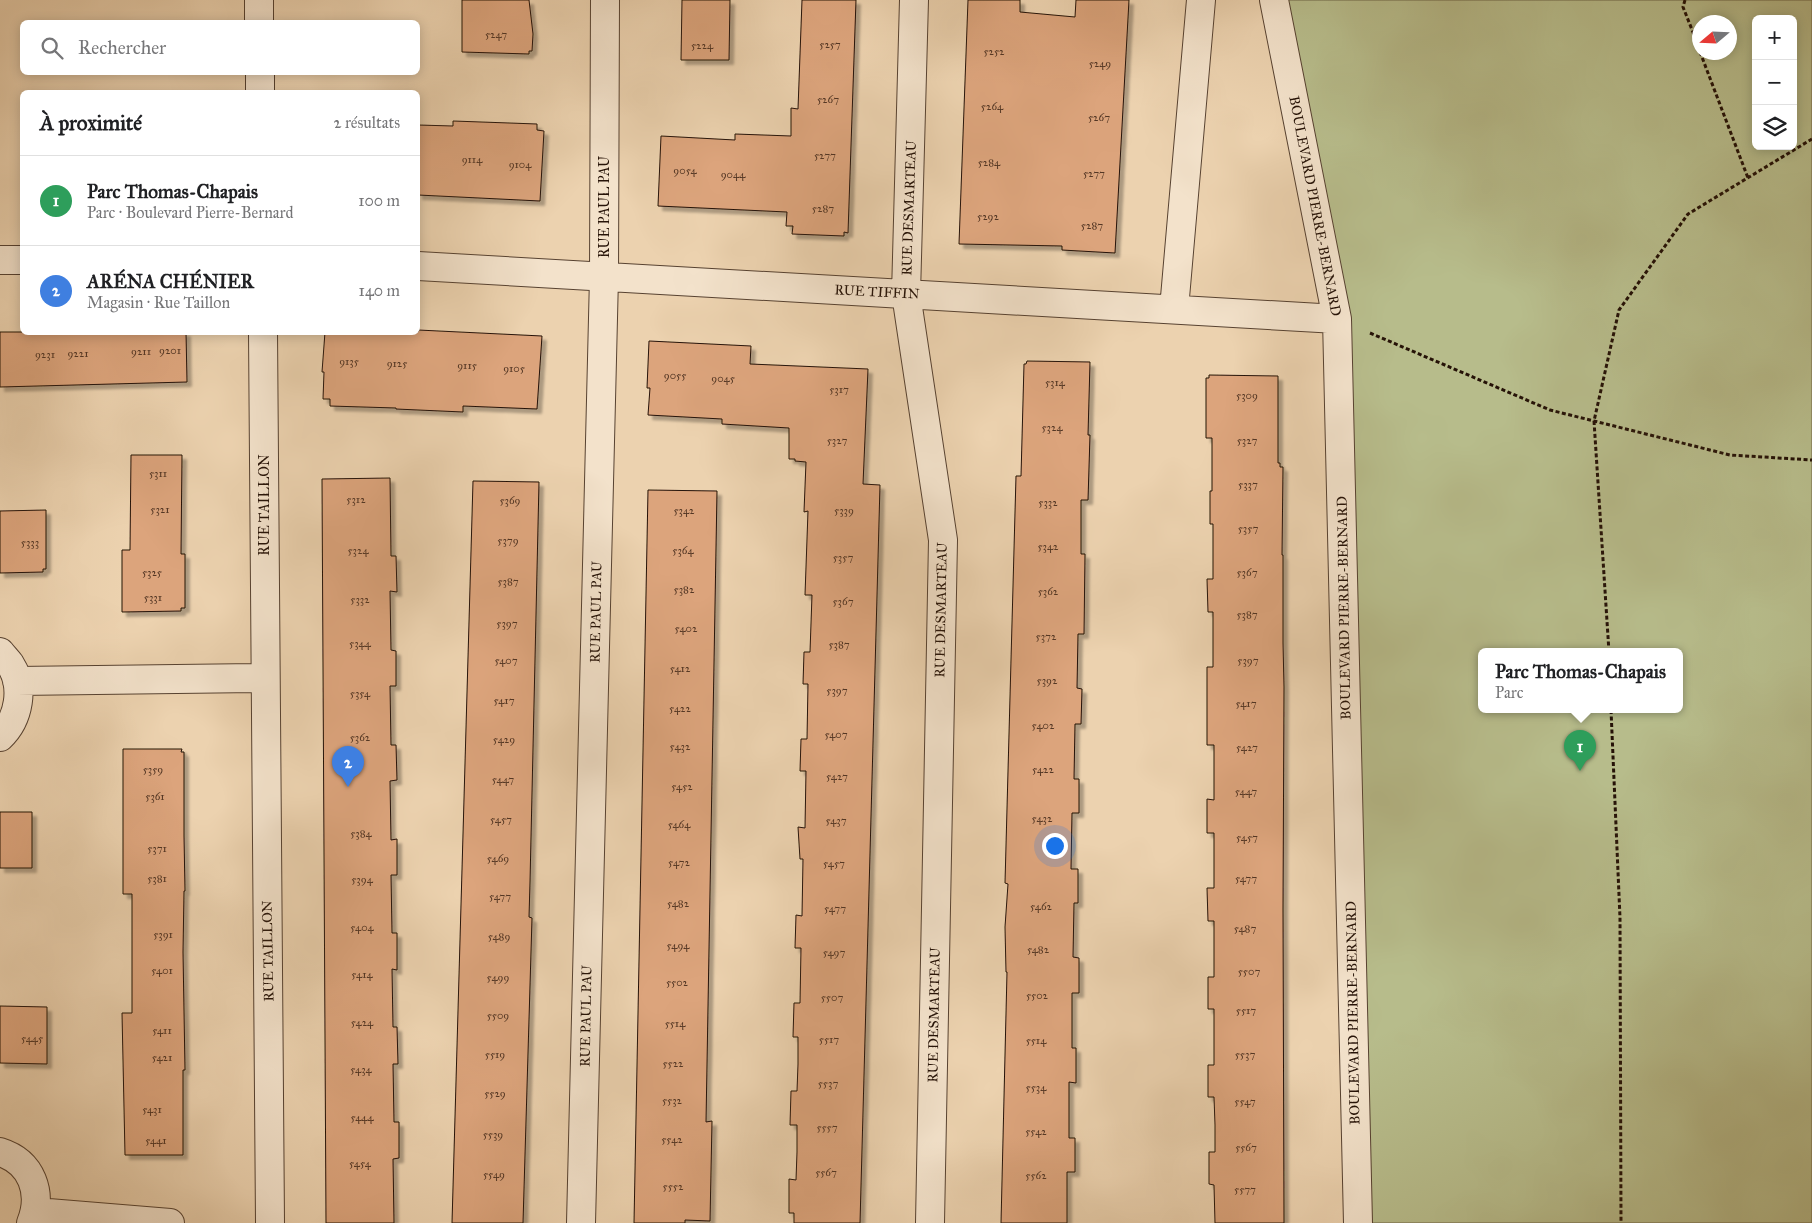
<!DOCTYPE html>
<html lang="fr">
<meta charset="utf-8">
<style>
:root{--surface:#fff;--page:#f2f2f2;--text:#202124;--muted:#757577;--line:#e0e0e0;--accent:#7c3aed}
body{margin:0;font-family:"IM FELL Great Primer",serif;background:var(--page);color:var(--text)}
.controls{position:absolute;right:15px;top:15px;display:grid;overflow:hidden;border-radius:8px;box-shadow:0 2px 12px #0003}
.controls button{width:45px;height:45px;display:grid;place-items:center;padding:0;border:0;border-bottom:1px solid var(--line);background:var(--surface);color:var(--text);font:25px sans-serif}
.compass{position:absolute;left:1692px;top:15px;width:45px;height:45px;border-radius:50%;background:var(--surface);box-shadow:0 2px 12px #0003;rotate:251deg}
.you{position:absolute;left:1054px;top:845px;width:18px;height:18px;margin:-12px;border:4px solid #fff;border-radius:50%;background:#1a73e8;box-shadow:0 0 0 8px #1a73e833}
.badge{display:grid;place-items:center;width:32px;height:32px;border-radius:50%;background:var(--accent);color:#fff;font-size:16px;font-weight:700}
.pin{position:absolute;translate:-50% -41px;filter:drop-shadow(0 1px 2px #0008)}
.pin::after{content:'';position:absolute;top:26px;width:18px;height:15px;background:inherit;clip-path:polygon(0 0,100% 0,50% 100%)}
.popup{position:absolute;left:1478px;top:648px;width:205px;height:65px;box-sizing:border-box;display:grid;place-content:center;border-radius:8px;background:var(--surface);filter:drop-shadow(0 1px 4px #0005);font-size:16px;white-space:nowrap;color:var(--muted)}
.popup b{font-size:19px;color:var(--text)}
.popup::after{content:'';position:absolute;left:50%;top:100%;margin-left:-10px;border:10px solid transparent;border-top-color:var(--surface)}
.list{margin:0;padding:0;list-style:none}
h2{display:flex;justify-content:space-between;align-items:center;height:65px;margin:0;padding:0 20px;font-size:21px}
h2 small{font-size:16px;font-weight:400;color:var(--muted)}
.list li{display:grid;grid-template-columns:32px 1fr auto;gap:15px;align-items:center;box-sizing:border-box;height:90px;padding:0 20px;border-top:1px solid var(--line)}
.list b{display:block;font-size:19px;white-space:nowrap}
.list p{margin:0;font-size:16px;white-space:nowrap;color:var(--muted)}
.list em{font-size:16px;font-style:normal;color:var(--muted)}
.icon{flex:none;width:28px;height:28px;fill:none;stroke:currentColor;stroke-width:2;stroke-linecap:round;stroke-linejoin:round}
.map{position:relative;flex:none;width:1812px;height:1223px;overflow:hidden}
.search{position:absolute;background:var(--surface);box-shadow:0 2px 12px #0003;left:20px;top:20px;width:400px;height:55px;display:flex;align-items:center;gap:12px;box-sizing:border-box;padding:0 18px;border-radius:8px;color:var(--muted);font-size:19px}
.panel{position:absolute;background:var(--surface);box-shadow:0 2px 12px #0003;left:20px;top:90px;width:400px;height:245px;border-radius:8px}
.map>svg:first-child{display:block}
</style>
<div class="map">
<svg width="1812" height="1223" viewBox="0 0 1812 1223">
<defs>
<filter id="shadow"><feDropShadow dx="4.5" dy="4.5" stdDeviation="1" flood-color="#0004"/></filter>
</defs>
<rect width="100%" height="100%" fill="#ecd2af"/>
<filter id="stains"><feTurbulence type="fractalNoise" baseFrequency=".004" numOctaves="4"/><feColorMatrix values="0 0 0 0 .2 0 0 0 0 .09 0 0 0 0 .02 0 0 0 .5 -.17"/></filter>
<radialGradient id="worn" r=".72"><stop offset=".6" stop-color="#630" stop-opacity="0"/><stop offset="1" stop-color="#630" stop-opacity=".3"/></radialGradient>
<path fill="#b7bc8b" stroke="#6e6749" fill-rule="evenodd" d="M1274 0H1812V1223H1358L1337 319ZM1756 19H1793V146H1756ZM1700 22H1730V52H1700ZM1481 652H1679V710H1481Z"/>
<path fill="#dca47c" stroke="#251207" filter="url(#shadow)" d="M462 0H529L533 34 532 51H529V54L462 52Z
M682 0H730L729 60H681Z
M802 0H856L848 233 844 232V236L792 234 793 226H786L787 212 658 206 661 136 735 140V134L791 136V108L798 109Z
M968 0H1020V12L1075 17 1076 0H1129L1115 253 1062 250V246L959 244Z
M453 121 537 124V130L544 131 540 201 418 195V125L453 126Z
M418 330 542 336 537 409 463 406V412L396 409V408L330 406V399H323L324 372H322L325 332H418Z
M0 332H186L187 382 0 387Z
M649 341 751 346 750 364 868 369 863 484 880 485 860 1223H794V1213H789V1179L796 1180 797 1152V1125H790L791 1091H797L798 1064V1037H793L794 1003H800L801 948H795L796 915 802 916 803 859H800L798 827 805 828 806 771H800L801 739H807L808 684H803L804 652H810L812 595H805L808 511 804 512 806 462 795 461V459H789V428L722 424V419L648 415 650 388H647Z
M1027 361 1090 362 1088 435H1090L1088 500H1081V554H1085L1084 634H1078L1077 688 1082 689 1081 724H1075L1074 779H1079V813H1072L1071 869H1078V903H1074L1073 957 1079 958V993H1072V1048H1076V1083L1069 1082V1138H1075V1172H1067V1223H1001L1007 972H1006L1005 927 1008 884 1005 883 1011 660 1016 476H1021L1024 364H1026Z
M1209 375 1278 376V463H1280V467H1283L1282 555H1283V643L1284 687 1283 909 1284 1223H1215L1214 1185 1209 1184V1152H1215V1125L1214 1097H1208V1065H1214V1009H1208V977H1214V921H1208L1207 888H1214V833H1207V799L1214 800V745H1207V667H1213V612H1208L1207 579H1213V524H1210V491H1212V438H1206V378H1209Z
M131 455H182L181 554H185V608H181V611L122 612V550H130Z
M390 478 391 556H396L397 592 390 591 391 650 396 651V686H390L391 745H396L397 780 390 781 391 840 397 839V875H391L392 933H397V970L392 969 393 1027H397L398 1064H393L394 1122H399V1158L393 1159 394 1223H326L322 479Z
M473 481 539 482 530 882 529 917 532 918 523 1223H452Z
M648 490 717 491 706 1122 712 1121 710 1221 685 1220V1223H634Z
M46 510V569H43V572L0 573V511Z
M123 749H182L181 752H184V836L185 891H184L183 952 185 1070H183V1155H125L122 1013H132V894H123Z
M0 812H32V868H0Z
M0 1006 47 1007V1064L0 1063Z"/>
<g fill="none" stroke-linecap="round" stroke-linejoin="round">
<g stroke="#574231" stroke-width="30">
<path id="minor" d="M259 0V22
M914 0 906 294 943 540 930 1223
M1274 0 1337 319 1358 1223
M260 72V92
M0 260H22
M418 266 1337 319
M1174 309 1201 0
M263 332 270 1223
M0 652C3 656 7 660 10 664 25 687 19 719 0 737
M17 681 265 678
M0 1152C32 1162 43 1193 31 1223
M36 1212 170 1223
M581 1223 604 277 605 0"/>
</g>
<path stroke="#251207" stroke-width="3" stroke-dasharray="4 2.5" stroke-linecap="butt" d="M1685 0 1683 7 1700 50
M1700 52 1748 178
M1370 333 1550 410 1730 455 1812 460
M1609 652 1594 421 1619 310 1688 214 1812 139
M1611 710 1620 918 1621 1223"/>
<use href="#minor" stroke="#f3e2cb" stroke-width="28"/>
</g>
<g text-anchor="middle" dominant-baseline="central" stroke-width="4" stroke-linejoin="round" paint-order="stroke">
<g font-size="11" fill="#533624">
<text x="496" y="34">5247</text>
<text x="830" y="44">5257</text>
<text x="702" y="45">5224</text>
<text x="994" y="51">5252</text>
<text x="1100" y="63">5249</text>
<text x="828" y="99">5267</text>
<text x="992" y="106">5264</text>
<text x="1099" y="117">5267</text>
<text x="825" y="155">5277</text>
<text x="472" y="159">9114</text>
<text x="989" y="162">5284</text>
<text x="520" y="164">9104</text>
<text x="685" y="170">9054</text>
<text x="1094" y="173">5277</text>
<text x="733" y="174">9044</text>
<text x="823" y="208">5287</text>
<text x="988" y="216">5292</text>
<text x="1092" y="225">5287</text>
<text x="170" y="350">9201</text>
<text x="141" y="351">9211</text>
<text x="78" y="353">9221</text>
<text x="45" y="354">9231</text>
<text x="349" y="361">9135</text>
<text x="397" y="363">9125</text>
<text x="467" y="365">9115</text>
<text x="514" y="368">9105</text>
<text x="675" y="375">9055</text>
<text x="723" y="378">9045</text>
<text x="1055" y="382">5314</text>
<text x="839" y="389">5317</text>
<text x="1247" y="395">5309</text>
<text x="1052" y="427">5324</text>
<text x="837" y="440">5327</text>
<text x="1247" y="440">5327</text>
<text x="158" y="473">5311</text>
<text x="1248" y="484">5337</text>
<text x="356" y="499">5312</text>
<text x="510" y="500">5369</text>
<text x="1048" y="502">5332</text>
<text x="160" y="509">5321</text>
<text x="684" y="510">5342</text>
<text x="844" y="510">5339</text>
<text x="1248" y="528">5357</text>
<text x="508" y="540">5379</text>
<text x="30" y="542">5333</text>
<text x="1048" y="546">5342</text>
<text x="358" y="550">5324</text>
<text x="683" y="550">5364</text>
<text x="843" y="557">5357</text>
<text x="152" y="572">5325</text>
<text x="1247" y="572">5367</text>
<text x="508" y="581">5387</text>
<text x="684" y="589">5382</text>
<text x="1048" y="591">5362</text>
<text x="153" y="597">5331</text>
<text x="360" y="599">5332</text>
<text x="843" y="601">5367</text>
<text x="1247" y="614">5387</text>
<text x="507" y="623">5397</text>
<text x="686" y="628">5402</text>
<text x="1046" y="636">5372</text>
<text x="360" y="643">5344</text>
<text x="839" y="644">5387</text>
<text x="506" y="660">5407</text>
<text x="1248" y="660">5397</text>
<text x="680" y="668">5412</text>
<text x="1047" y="680">5392</text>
<text x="837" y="690">5397</text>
<text x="360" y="693">5354</text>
<text x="504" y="700">5417</text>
<text x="1246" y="703">5417</text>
<text x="680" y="708">5422</text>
<text x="1043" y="725">5402</text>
<text x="836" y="734">5407</text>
<text x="360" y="737">5362</text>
<text x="504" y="739">5429</text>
<text x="680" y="746">5432</text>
<text x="1247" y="747">5427</text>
<text x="153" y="769">5359</text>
<text x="1043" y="769">5422</text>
<text x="837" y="776">5427</text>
<text x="503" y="779">5447</text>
<text x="682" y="786">5452</text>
<text x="1246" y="791">5447</text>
<text x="155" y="796">5361</text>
<text x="1042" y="818">5432</text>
<text x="501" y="819">5457</text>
<text x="836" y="820">5437</text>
<text x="679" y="824">5464</text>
<text x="361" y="833">5384</text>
<text x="1247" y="837">5457</text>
<text x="157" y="848">5371</text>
<text x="498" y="858">5469</text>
<text x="679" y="862">5472</text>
<text x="834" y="863">5457</text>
<text x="157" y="878">5381</text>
<text x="1246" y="878">5477</text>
<text x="362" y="879">5394</text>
<text x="500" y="896">5477</text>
<text x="678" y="903">5482</text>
<text x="1041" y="906">5462</text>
<text x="835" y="908">5477</text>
<text x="362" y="927">5404</text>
<text x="1245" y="928">5487</text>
<text x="163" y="934">5391</text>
<text x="499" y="936">5489</text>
<text x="678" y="945">5494</text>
<text x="1038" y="949">5482</text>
<text x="834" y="952">5497</text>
<text x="162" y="970">5401</text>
<text x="1249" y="971">5507</text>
<text x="362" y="974">5414</text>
<text x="498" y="977">5499</text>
<text x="677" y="982">5502</text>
<text x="1037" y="995">5502</text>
<text x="832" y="997">5507</text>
<text x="1246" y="1010">5517</text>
<text x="498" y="1015">5509</text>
<text x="362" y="1022">5424</text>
<text x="675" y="1023">5514</text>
<text x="162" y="1030">5411</text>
<text x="32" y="1038">5445</text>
<text x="829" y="1039">5517</text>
<text x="1036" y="1040">5514</text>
<text x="495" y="1054">5519</text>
<text x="1245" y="1054">5537</text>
<text x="162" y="1057">5421</text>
<text x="673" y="1063">5522</text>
<text x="361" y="1069">5434</text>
<text x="828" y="1083">5537</text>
<text x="1036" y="1087">5534</text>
<text x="495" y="1093">5529</text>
<text x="672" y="1100">5532</text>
<text x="1245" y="1101">5547</text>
<text x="152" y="1109">5431</text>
<text x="362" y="1117">5444</text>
<text x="827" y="1127">5557</text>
<text x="1036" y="1131">5542</text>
<text x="493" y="1134">5539</text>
<text x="672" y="1139">5542</text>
<text x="156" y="1140">5441</text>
<text x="1246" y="1147">5567</text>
<text x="360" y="1163">5454</text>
<text x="826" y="1172">5567</text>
<text x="494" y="1174">5549</text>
<text x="1036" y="1175">5562</text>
<text x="673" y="1186">5552</text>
<text x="1245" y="1189">5577</text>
</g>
<g font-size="14" fill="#251207" stroke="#f3e2cb">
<text transform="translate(1315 206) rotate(79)">BOULEVARD PIERRE-BERNARD</text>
<text transform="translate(604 207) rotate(-90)">RUE PAUL PAU</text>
<text transform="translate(909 208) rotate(-88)">RUE DESMARTEAU</text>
<text transform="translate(877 292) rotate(3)">RUE TIFFIN</text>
<text transform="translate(264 505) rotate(-90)">RUE TAILLON</text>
<text transform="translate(1344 608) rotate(-91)">BOULEVARD PIERRE-BERNARD</text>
<text transform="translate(941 610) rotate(-89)">RUE DESMARTEAU</text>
<text transform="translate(596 612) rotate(-89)">RUE PAUL PAU</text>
<text transform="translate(268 951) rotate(-91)">RUE TAILLON</text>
<text transform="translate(1353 1013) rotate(-91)">BOULEVARD PIERRE-BERNARD</text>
<text transform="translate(934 1015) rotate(-89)">RUE DESMARTEAU</text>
<text transform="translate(586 1016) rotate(-89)">RUE PAUL PAU</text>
</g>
</g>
<rect width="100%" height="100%" filter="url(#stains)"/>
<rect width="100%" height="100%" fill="url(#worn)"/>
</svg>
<div class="controls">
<button>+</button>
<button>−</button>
<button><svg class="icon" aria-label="layers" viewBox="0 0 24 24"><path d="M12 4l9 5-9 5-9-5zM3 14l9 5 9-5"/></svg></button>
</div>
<svg class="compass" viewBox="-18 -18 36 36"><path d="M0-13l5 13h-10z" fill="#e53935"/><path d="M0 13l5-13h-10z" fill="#757577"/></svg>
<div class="you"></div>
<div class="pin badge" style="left:1580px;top:771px;background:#2e9e5b">1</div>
<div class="popup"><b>Parc Thomas-Chapais</b>Parc</div>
<div class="pin badge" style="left:348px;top:787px;background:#3f7fe0">2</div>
<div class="search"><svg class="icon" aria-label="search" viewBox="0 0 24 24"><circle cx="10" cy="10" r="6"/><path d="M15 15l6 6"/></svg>Rechercher</div>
<section class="panel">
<h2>À proximité<small>2 résultats</small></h2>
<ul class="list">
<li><span class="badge" style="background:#2e9e5b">1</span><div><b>Parc Thomas-Chapais</b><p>Parc · Boulevard Pierre-Bernard</p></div><em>100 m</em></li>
<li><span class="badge" style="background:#3f7fe0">2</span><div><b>ARÉNA CHÉNIER</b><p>Magasin · Rue Taillon</p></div><em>140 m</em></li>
</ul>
</section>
</div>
